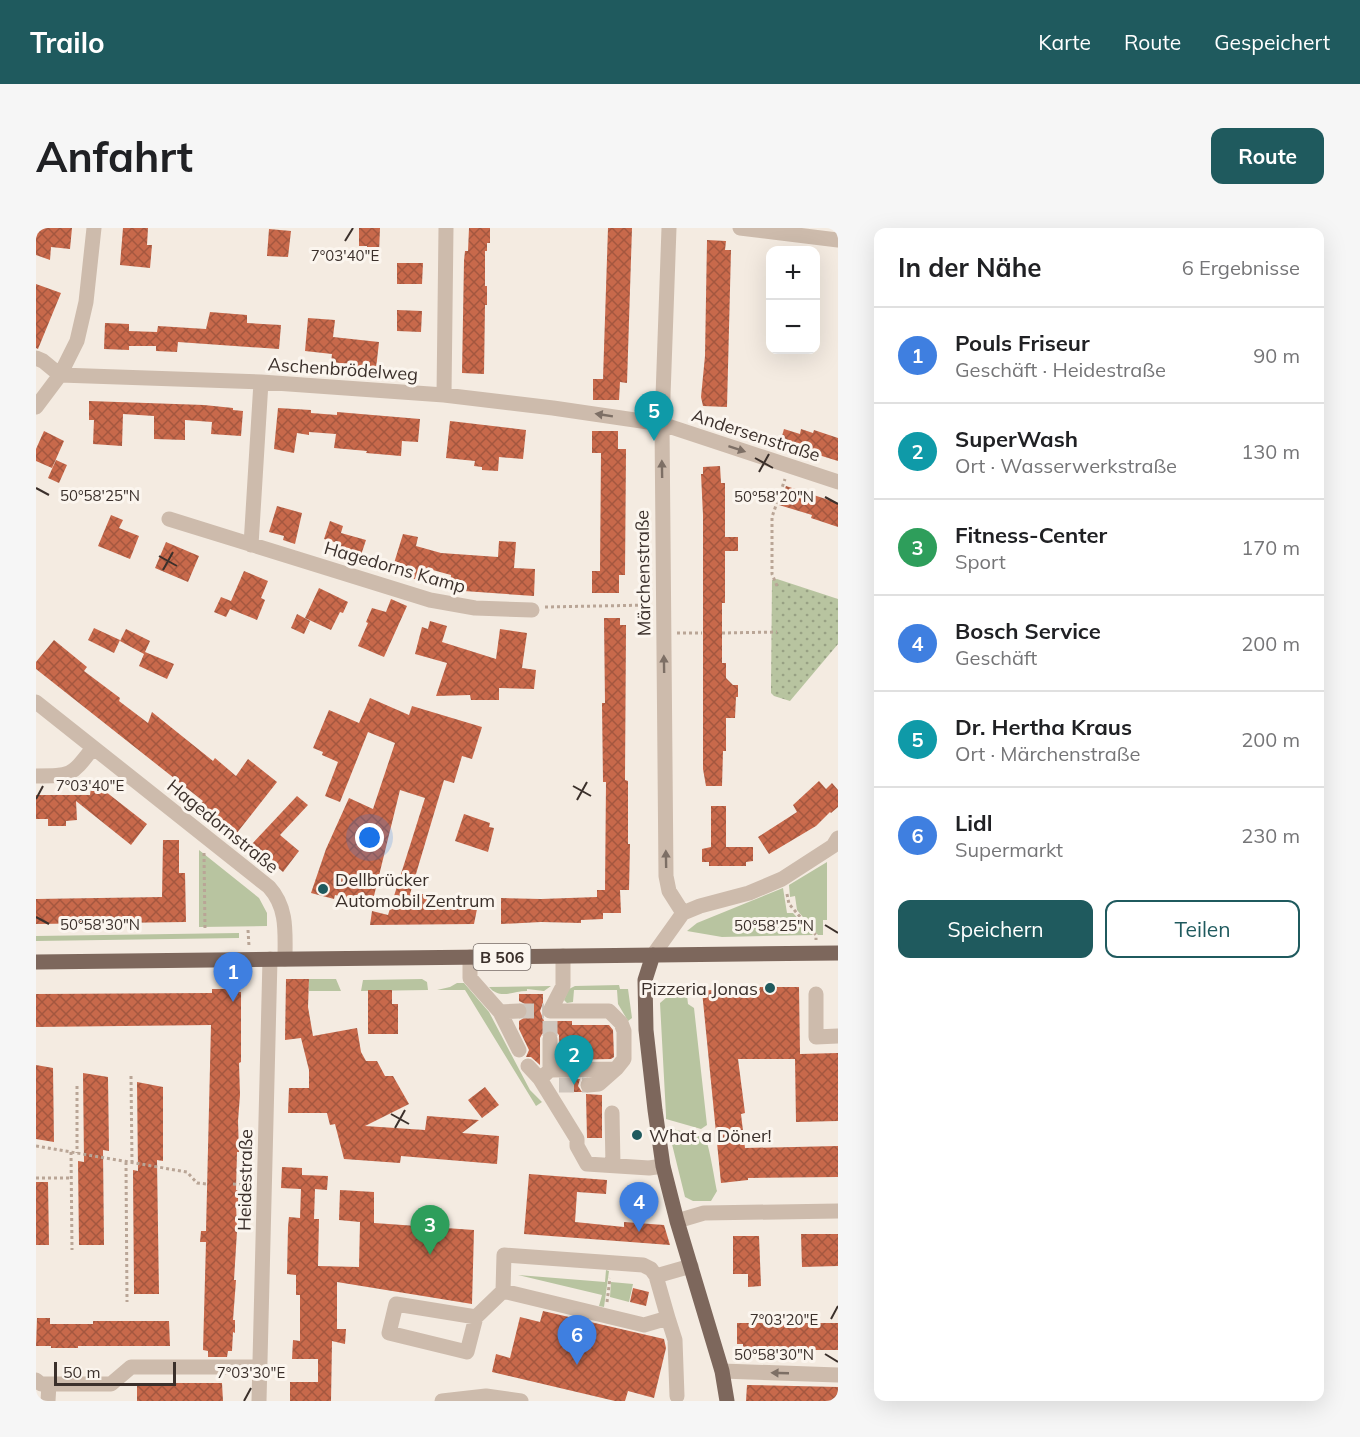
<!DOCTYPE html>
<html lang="de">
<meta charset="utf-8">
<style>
:root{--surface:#fff;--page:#f6f6f6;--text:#202124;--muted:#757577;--line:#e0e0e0;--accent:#1f5a5e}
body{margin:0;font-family:Mulish,sans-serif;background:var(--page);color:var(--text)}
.controls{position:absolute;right:18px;top:18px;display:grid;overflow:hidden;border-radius:12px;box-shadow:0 6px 24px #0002}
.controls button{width:54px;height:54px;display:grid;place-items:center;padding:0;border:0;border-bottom:2px solid var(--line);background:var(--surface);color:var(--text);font:30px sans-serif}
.scale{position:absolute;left:18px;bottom:15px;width:122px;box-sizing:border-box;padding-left:6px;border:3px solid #3b302b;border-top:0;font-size:16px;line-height:21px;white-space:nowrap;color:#3b302b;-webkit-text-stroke:4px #fbf5ee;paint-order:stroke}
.you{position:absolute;left:334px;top:610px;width:21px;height:21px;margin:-15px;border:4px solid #fff;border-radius:50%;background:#1a73e8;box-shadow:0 0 0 9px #1a73e833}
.badge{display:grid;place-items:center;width:39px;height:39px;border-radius:50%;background:var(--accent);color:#fff;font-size:20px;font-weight:700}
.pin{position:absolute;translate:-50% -50px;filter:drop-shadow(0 2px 3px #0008)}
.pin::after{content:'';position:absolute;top:32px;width:21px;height:18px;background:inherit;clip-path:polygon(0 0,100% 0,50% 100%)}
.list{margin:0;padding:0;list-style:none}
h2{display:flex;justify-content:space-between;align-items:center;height:78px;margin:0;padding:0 24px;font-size:26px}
h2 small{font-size:20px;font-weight:400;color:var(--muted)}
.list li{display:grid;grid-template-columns:39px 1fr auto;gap:18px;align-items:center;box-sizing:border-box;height:96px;padding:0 24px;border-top:2px solid var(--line)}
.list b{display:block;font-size:22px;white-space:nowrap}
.list p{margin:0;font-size:20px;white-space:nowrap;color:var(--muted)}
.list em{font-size:20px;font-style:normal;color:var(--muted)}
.actions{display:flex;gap:12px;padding:18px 24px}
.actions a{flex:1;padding:14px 0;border:2px solid var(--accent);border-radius:12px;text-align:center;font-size:21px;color:var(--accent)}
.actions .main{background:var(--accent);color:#fff}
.map{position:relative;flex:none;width:802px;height:1173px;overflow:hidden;border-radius:12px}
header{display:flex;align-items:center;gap:36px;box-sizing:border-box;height:84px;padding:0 30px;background:var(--accent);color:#fff}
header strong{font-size:28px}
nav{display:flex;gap:33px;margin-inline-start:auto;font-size:21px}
.intro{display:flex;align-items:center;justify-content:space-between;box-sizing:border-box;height:144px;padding:0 36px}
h1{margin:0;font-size:42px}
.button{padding:15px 27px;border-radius:12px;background:var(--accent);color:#fff;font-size:21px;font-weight:700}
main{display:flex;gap:36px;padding:0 36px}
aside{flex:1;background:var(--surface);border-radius:12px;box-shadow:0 6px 24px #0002}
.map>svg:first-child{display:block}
</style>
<header>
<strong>Trailo</strong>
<nav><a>Karte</a><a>Route</a><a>Gespeichert</a></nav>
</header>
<div class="intro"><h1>Anfahrt</h1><a class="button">Route</a></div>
<main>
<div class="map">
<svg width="802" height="1173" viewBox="0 0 802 1173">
<defs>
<pattern id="park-dots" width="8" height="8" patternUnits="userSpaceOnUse" patternTransform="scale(1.5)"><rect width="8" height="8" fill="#b8c4a0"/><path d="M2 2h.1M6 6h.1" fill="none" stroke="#97a083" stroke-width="1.8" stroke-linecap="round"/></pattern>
<pattern id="building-cross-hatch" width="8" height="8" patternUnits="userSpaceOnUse" patternTransform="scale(1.5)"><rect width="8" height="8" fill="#c8694b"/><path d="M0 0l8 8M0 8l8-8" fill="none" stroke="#a4573f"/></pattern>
</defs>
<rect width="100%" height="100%" fill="#f4ebe1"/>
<path fill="#b8c4a0" d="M163 622 223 670 231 685V698L163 699Z
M791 634V692H787V707H782L761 682 759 668 754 669 753 657Z
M747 660 751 685H757L777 707 686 709 651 703 661 695Z
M203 705V710L0 713V708Z
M273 751H300L305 763H273Z
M386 751 391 754 392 762 325 763 327 752Z
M421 755H428L453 784 494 862 506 874 500 878 429 762H401L414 759Z
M583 757 584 761H592L596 790 592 793 582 776 581 762H538L537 774 531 775 528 772 533 761 539 758Z
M515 758 508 763 491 761V763C476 763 464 772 453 759Z
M650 759 652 776 658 780 671 897 665 901 630 891V887L624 775 638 763Z
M632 900C643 903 661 905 669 911 673 914 679 955 681 963L675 973H657L649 969Z
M570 1042 573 1043 568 1079 563 1078 566 1067 482 1047 569 1054Z
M575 1054 597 1056 593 1074 574 1069Z"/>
<path fill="url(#park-dots)" d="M741 351 802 371V416L754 473 738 468 735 465 736 352Z"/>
<path fill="url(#building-cross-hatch)" d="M0 0H36L34 21 15 19 14 32 0 27Z
M87 0H112L111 17H116L114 40 84 37Z
M323 0H344L343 26 331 25V18H323Z
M433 0H454V15H451V23H449V58H451V77H449L448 146 426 145 428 33 429 23H432Z
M572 0H596L591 155 584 154 583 172H557V151H567Z
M233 1 255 3 252 29 231 28Z
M671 12 690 13 689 22H695L691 179 667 178 665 169 669 128Z
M361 35H387L386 56H361Z
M0 56 25 65 2 121 0 120Z
M361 82 386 83 385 104 361 103Z
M174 84 211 87V95L245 97 243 121 142 114 141 124 120 123V118H93V122L68 121 69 95 93 96V103L121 104 122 98 170 101Z
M272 90 299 92 297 109 343 114 340 141 314 139V136L295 134 296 126 269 123Z
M53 173 168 177 197 180V182L207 183 205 208 175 206 176 194 149 192V212L118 211V188L87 186 86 218 57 216 58 192H53Z
M242 180 275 182V185L301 187V184L384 191 382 214 366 213 365 228 330 225 331 223 298 220 300 206 273 204V207L261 205 258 225 238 221Z
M414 193 490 202 487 231 463 229 462 243 446 242V239L438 238 439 233 410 230Z
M748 201 764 206 765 201 777 205 778 202 802 210V233L744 215Z
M8 203 28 213 16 240 0 233V221Z
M556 203H582V221H590L589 347H583V365H556V343H564L565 225H556Z
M20 232 31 237 23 255 12 250Z
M684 238 685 255H689V309H702V323H689V375H686V435H690V450L697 457H702V469H700L699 490H690V523H687L686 558H670L667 541V287L665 246H667V239Z
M750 258 802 275V299L775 290 776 287 743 277Z
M241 278 266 285 259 316 247 312 248 308 233 304Z
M75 287 87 292 83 300 103 308 94 331 62 318Z
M294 293 307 298 302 315 288 311Z
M305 305 330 312 323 333 299 325Z
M367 306 382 309 380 318 405 325 462 329 463 313 480 314 478 340 499 341 498 368 414 362 415 347 393 341 390 354 355 345Z
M130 314 163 328 152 354 119 340Z
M208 343 232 353 225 370 229 372 221 392 194 381 190 389 178 384 185 369 195 373Z
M283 360 312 374 307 385 304 384 295 402 269 390Z
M355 371 371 378 348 429 322 418 332 395 330 394 336 380 350 384Z
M261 386 274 393 268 406 255 400Z
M568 390H584V397H590L589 552 592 553V616H594L593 662H584L585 685H567V691L545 692V695L505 694 465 696V670L505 671 561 669V662H569L570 554H567L566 475H569Z
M394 393 411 398 406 414 460 431 464 401 491 405 486 440 500 442 498 461 463 460V472H435L434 467 400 468 411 435 379 426 386 399 392 401Z
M58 400 84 412 78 425 52 412Z
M90 401 114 413 109 424 138 436 131 451 103 438 108 426 84 413Z
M18 412 51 439 48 443 84 470 83 473 112 495 116 484 177 533 179 530 200 548 212 531 241 554 200 606 172 585 164 577 167 573 0 441V434Z
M334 470 373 487 376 478 446 499 436 531 426 528 418 555 408 552 374 666H400V670H428L429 681H441L438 696 334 697 336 683 352 687 389 570 364 562 336 676 299 667 298 671 275 665 290 621 313 570 337 581 359 515 332 504 304 574 289 568 302 534 286 527 287 524 277 520 293 482 323 495Z
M56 553 111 596 95 617 40 573 41 592 30 593V598H12V591H0V567H54Z
M783 553 790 561 796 555 802 562V579L795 585 794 584 780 598 733 626 722 609 761 584 757 577Z
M261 568 272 577 244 607 263 623 247 644 215 617Z
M675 578H690V619H717V633L710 634V638H673V634H666V621L675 619Z
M428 586 454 595 453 599 458 600 452 624 419 613Z
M127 612H143V645H149L150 694 0 696V671L126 669Z
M250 751H273L272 779 277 808 321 800 325 824 330 833H341L349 848H357L373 876 329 898 389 902 391 888 443 892 426 905 463 908 461 936 365 928 364 935 308 931 299 896 294 897 291 885H252L253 860H273V842L265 810 249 812Z
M706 759H763L764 826 802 825V893L760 894 759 831H702L709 885 705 886 709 920 802 918V949L712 950V952L685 955 666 763Z
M176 761H201L200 764H205V834L203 835 204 867 202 893 203 924H201L200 962 202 963V975H200L201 1003 198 1052H200L197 1092H199V1105L197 1104 196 1123H192L191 1129H172V1123L167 1122 170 1014H164L165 1003H170L175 797 0 799V766L176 765Z
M332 762H356V776H362V806H332Z
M483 766H507V775L504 783 508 793H536V797H573L577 802 578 829 575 831 524 832 523 807 519 803 513 801 506 806 504 810V837L495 829H490L493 822 483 801V793L491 788 493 782 491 777 483 773Z
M0 837 17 840 18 914 0 911Z
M47 845 72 849 73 923 67 922 68 1017H43L42 933 48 934Z
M544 851 542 858 546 864H523V852Z
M101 854 127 859V933L121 932 123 1066H98L97 942 102 943Z
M449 859 463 877 446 890 432 872Z
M550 866 566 867V910H551Z
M246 939 266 940V947L292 948 291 962 279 961 278 991H283L282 1038 323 1039 324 994 303 992 304 962 338 964V995L438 1002 436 1076 301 1054V1101H310L309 1116 296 1113 295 1173H254V1154H282V1131H256L257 1112 264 1113V1067H260V1047L251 1046 252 999 253 989 264 990 265 961 245 960Z
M493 946 571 952 570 966 541 964 539 994 588 999V994L628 997 634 1017 488 1006Z
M0 954H12L13 1017H0Z
M765 1006H802V1038L766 1039Z
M697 1008H723L725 1058 712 1059V1046H697Z
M597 1060 613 1064 610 1078 594 1074Z
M507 1083 628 1111 630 1120 618 1170 592 1163 589 1173H579L456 1144 460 1126 474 1130 484 1089 504 1094Z
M1 1090H14V1096H57V1093H133L134 1118H42V1120H15V1118H0Z
M701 1095H802V1122H707V1116H701Z
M143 1155H186L187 1173H101V1156Z
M711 1157 802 1159V1173H710Z"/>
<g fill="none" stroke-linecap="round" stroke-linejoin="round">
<path stroke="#cfc6bd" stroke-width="15" stroke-dasharray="15 8" stroke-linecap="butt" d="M483 783H508
M514 793V811
M523 857H552"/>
<path stroke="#b9a596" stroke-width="3" stroke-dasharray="3 3" stroke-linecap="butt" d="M741 358 736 346V289L749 251
M509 379 614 377
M641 405H666
M686 405 741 404
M168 625 169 702
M751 666 753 676 780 707V712
M212 702 213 718
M95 848 96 935
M41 858V925
M0 918 151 944 161 955 171 956
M35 924 36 1022
M90 934 91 1074
M0 950H35
M197 956 213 957
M571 1074 574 1050"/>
<path stroke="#cdbbac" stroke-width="15" d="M633 0 626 196 630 648 633 663 647 685
M704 0 802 12
M0 130 7 133 24 147 41 113 50 74 58 0
M408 167 410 0
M0 179 24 147 225 154 408 167 517 180 626 196 802 254
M133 291 394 372 439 380 496 382
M215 317 225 154
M0 474 233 659C252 680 249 705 249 731
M0 548C36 548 35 548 57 520
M617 727 647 685 664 678 713 665 746 651 797 618 802 610
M434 729V750L464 784 483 822
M780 766V809L802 808
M464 784 483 783
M514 811V842
M492 838 504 851 541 911V918L551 936 613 940 627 938
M504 851 514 842 580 841 588 831V803L585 795 573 783H514L527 758V728
M552 857 563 856 580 841
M576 885 577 938
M641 993 668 985 802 983
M620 1048 632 1090
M467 1063 608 1097 632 1090 639 1112 641 1168
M440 1089 431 1124 353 1105 360 1076 440 1089 467 1063 468 1027 607 1037 615 1041 620 1048 655 1038
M686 1143 802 1147
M0 1152 5 1156H75L95 1139H224
M12 1173 13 1156
M223 1173 234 731
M406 1173 450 1168 485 1173"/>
<path stroke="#7d675c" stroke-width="15" d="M617 727 609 752 610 802 619 882 627 938 641 993 686 1143 691 1173
M0 734 802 725"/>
</g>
<defs><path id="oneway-solid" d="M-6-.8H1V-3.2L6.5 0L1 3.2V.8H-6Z" transform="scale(1.5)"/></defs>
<g fill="#7d6f65">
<use href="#oneway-solid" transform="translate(568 187) rotate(-171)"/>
<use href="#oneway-solid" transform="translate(701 221) rotate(18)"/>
<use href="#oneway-solid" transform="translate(626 241) rotate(-91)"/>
<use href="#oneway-solid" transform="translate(628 436) rotate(-91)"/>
<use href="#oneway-solid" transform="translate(630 631) rotate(-91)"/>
<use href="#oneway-solid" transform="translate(744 1145) rotate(-178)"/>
</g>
<path fill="none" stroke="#3b302b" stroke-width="2" d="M309 13 317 0M719 230 737 240M723 244 733 226M0 260 13 267M789 269 802 276M123 328 141 338M127 342 137 324M537 558 555 568M0 571 7 558M541 572 551 554M0 689 13 696M789 697 802 705M355 886 373 896M359 900 369 882M795 1091 802 1078M789 1126 802 1134M208 1173 215 1160"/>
<g fill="#1f5a5e" stroke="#fbf5ee" stroke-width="2">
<circle cx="287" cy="661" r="6"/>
<circle cx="734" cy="760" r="6"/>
<circle cx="601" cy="907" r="6"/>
</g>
<g text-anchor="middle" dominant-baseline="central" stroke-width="6" stroke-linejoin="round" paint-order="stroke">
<rect fill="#fbf5ee" stroke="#756b66" stroke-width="1.5" x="437.5" y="716" width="57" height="26" rx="4.5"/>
<g font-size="16" font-weight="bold" fill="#3b302b">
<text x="466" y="729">B 506</text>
</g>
<g font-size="18" fill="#3b302b" stroke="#fbf5ee">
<text transform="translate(307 141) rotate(4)">Aschenbrödelweg</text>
<text transform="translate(720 207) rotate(18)">Andersenstraße</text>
<text transform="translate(359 339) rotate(16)">Hagedorns Kamp</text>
<text transform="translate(607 345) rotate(-91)">Märchenstraße</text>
<text transform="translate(187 598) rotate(39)">Hagedornstraße</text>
<text transform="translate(209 952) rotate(-89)">Heidestraße</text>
</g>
<g font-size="18" fill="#3b302b" stroke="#fbf5ee" text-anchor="start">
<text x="299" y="651">Dellbrücker<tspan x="299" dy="21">Automobil Zentrum</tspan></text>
<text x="722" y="760" text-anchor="end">Pizzeria Jonas</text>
<text x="613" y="907">What a Döner!</text>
</g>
</g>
<g font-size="15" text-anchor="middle" fill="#3b302b" stroke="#fbf5ee" stroke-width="6" stroke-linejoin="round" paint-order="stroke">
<text x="309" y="33">7°03'40"E</text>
<text x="64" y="273">50°58'25"N</text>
<text x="738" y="274">50°58'20"N</text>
<text x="54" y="563">7°03'40"E</text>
<text x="64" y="702">50°58'30"N</text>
<text x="738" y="703">50°58'25"N</text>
<text x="748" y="1097">7°03'20"E</text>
<text x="738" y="1132">50°58'30"N</text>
<text x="215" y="1150">7°03'30"E</text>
</g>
</svg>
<div class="controls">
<button>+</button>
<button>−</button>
</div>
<div class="scale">50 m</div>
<div class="you"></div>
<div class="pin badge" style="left:197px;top:774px;background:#3f7fe0">1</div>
<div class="pin badge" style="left:538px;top:857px;background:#0f9aa8">2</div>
<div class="pin badge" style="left:394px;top:1027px;background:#2e9e5b">3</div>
<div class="pin badge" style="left:603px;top:1004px;background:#3f7fe0">4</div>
<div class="pin badge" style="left:618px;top:213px;background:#0f9aa8">5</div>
<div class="pin badge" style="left:541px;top:1137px;background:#3f7fe0">6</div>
</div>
<aside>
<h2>In der Nähe<small>6 Ergebnisse</small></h2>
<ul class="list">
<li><span class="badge" style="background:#3f7fe0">1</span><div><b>Pouls Friseur</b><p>Geschäft · Heidestraße</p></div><em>90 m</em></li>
<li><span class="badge" style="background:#0f9aa8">2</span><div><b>SuperWash</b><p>Ort · Wasserwerkstraße</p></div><em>130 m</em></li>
<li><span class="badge" style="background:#2e9e5b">3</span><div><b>Fitness-Center</b><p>Sport</p></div><em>170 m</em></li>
<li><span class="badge" style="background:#3f7fe0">4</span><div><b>Bosch Service</b><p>Geschäft</p></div><em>200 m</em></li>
<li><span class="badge" style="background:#0f9aa8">5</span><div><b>Dr. Hertha Kraus</b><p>Ort · Märchenstraße</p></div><em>200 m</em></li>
<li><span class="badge" style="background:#3f7fe0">6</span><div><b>Lidl</b><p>Supermarkt</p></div><em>230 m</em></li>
</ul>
<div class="actions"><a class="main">Speichern</a><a>Teilen</a></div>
</aside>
</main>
